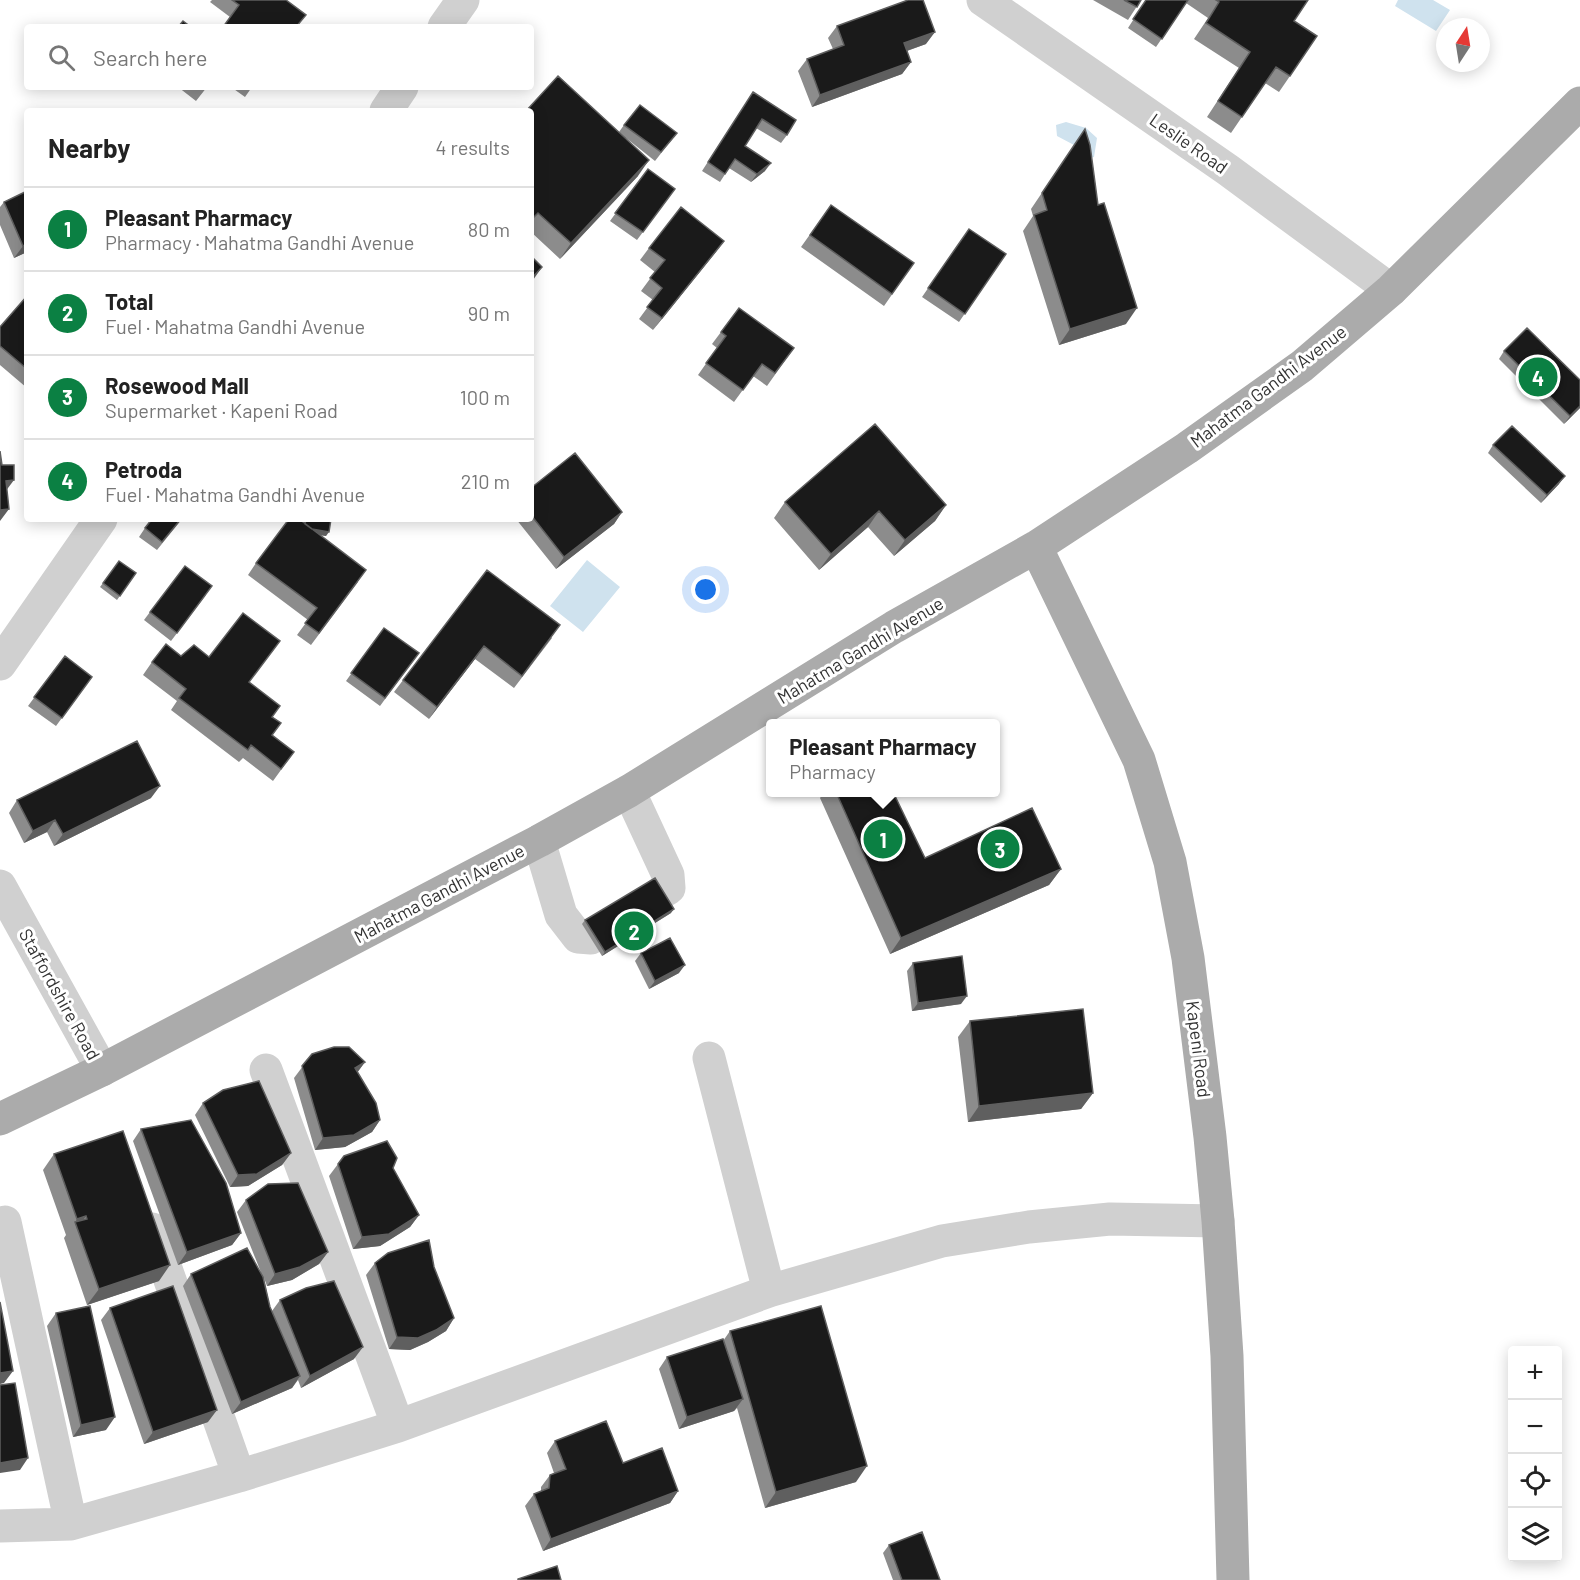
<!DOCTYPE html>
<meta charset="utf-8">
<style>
:root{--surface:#fff;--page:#f2f2f2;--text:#222;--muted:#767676;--line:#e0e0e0;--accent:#0b8043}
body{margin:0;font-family:Barlow,sans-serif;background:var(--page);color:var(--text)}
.controls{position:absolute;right:18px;bottom:18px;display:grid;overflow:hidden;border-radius:6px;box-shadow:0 3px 15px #0003}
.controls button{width:54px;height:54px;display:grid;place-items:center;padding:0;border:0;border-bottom:2px solid var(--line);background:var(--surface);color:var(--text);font:30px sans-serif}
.compass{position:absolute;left:1436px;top:18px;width:54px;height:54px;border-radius:50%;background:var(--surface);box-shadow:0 3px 15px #0003;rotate:12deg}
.you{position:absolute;left:706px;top:590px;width:21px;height:21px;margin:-15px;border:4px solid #fff;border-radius:50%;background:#1a73e8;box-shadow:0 0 0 9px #1a73e833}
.badge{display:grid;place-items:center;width:39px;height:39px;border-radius:50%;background:var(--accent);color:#fff;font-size:20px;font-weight:700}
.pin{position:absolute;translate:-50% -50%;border:3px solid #fff;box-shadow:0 2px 6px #0006}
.popup{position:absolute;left:766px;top:719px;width:234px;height:78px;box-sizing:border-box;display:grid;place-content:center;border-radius:6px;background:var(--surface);filter:drop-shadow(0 2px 4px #0005);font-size:20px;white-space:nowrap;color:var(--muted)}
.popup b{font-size:22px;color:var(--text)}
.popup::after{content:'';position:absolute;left:50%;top:100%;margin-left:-12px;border:12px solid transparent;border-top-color:var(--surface)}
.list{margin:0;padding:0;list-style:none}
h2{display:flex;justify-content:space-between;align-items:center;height:78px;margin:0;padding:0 24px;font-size:26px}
h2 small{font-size:20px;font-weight:400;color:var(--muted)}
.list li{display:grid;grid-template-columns:39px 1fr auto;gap:18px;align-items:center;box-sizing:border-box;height:84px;padding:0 24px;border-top:2px solid var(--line)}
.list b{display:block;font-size:22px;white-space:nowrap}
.list p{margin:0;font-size:20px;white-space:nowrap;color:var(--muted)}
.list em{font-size:20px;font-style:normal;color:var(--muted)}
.icon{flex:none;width:33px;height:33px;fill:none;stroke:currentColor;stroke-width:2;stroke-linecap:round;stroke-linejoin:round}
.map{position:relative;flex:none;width:1580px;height:1580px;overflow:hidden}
.search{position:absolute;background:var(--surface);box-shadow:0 3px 15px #0003;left:24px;top:24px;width:510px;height:66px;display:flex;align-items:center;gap:15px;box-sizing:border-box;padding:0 21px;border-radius:6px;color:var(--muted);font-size:22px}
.panel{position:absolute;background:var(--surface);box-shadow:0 3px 15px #0003;left:24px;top:108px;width:510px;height:414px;border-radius:6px}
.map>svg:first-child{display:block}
</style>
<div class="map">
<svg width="1580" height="1580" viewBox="0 0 1580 1580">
<rect width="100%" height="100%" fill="#fff"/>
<path fill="#cfe2ee" d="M1398 0H1433L1450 10 1436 31 1395 6Z
M1066 122 1086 128 1097 138 1094 157 1078 161 1074 145 1057 136 1056 125Z
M587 560 620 587 583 632 550 606Z"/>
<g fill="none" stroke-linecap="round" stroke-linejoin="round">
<path stroke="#d0d0d0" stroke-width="33" d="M983 0 1228 170 1391 290
M444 27 463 0
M386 111 402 87
M0 664 101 519
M629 791 668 875 669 888 659 894
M539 841 561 915 578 937 591 938
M0 886 102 1070
M709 1058 769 1291
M266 1070 398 1426
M5 1222 71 1524
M152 1229 239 1476
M0 1526 71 1524 239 1476 398 1426 769 1291 942 1241 1029 1227 1110 1219 1218 1221"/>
<path stroke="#ababab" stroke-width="33" d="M1036 547 1139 760 1170 862 1188 958 1210 1137 1218 1221 1227 1356 1233 1580
M0 1119 102 1070 539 841 629 791 894 627 1036 547 1187 448 1302 366 1391 290 1580 103"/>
</g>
<path fill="#8c8c8c" d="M212 0H286L230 17 210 2Z
M1093 0H1141L1128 20Z
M1146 0H1308L1294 21 1290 76 1279 92 1265 83 1231 133 1207 117 1239 68 1194 39 1208 18 1186 3 1156 47 1128 28Z
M837 26 926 44 907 51 911 62 902 74 812 107 798 71 807 59 833 49 828 38Z
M178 87H207L196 101Z
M231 87H252L245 97Z
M753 92 787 135 781 143 756 128 745 146 765 171 751 182 729 168 720 182 702 171Z
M531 111 619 132 624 125 677 133 655 161 626 138 638 176 560 259 531 232Z
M1085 129 1098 205 1126 324 1059 345 1023 231 1033 216 1031 209Z
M648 169 675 189 637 240 610 221Z
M27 191V252L14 258 0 225V207L4 202Z
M831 205 914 263 884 306 801 247Z
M969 229 1006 254 959 322 922 297Z
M724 241 715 253 653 330 639 319 653 300 641 291 655 272 640 260 649 248Z
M27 296V388L0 365V327Z
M739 308 794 348 767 386 753 376 734 402 698 375 717 348 712 344Z
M1504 351 1580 408 1564 424 1499 359Z
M1493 445 1559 484 1541 503 1488 453Z
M531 488 622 512 614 524 556 569 516 519H531Z
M785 502 946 505 935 521 894 556 868 527 819 570 774 518Z
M182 519 157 550 139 537 145 528Z
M304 519H331L326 536 320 535 358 582 311 645 297 635 308 620 248 575 256 563 303 522Z
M487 570 552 638 514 688 475 659 429 719 394 692Z
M136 573 117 600 100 587 103 583Z
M206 595 171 641 144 620 150 612Z
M384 628 419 653 380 706 346 681Z
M280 641 249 682 273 717 281 723 272 736 294 752 273 781 243 758 239 762 171 710 177 701 143 675 152 662 181 656 209 657Z
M65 656 92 677 56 726 28 706Z
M824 792H893L925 858 1061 869 1049 885 890 954 820 798Z
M151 798 54 846 47 832 24 843 9 813 17 800Z
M671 913 602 956 582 924 585 920Z
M641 953 679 973 649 989 635 961Z
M913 963 961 1004 912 1011 907 971Z
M970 1021 1093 1093 1081 1109 968 1122 958 1037Z
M312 1054 365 1062 357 1073 380 1120 372 1132 345 1147 315 1150 294 1078Z
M203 1103 291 1153 282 1165 248 1186 230 1187 195 1115Z
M141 1129 241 1233 232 1245 178 1265 133 1141Z
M54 1154 159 1281 87 1305 64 1238 66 1235 43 1170Z
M344 1156 393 1168 419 1215 410 1227 380 1246 353 1249 329 1176Z
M246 1200 328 1252 319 1264 292 1280 267 1286 264 1278 270 1307 272 1311 280 1300 354 1359 301 1388 298 1380 292 1388 232 1414 183 1286 191 1274 262 1275 237 1212Z
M375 1263 434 1267 454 1318 446 1331 428 1342 410 1350 389 1349 366 1275Z
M110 1308 208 1422 144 1444 101 1320Z
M56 1313 106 1430 73 1437 47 1326Z
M730 1331 856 1482 765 1508 737 1408 734 1411 679 1429 659 1369 667 1357 723 1341Z
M555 1441 623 1463 678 1491 670 1503 543 1551 525 1506 534 1494 541 1491V1487L550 1475 554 1473 547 1453Z
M889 1545 940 1580H893L883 1553Z"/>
<path fill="#5f5f5f" d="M935 32 926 44 895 55 904 43Z
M911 62 902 74 812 107 820 95Z
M649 160 638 176 560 259 571 243Z
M771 163 765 171 751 182 757 174Z
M724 241 715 253 653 330 662 318Z
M27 244V252L14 258 23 246Z
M542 267 531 283V279Z
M1137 308 1126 324 1059 345 1070 329Z
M1580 406V408L1564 424 1570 416Z
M1565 476 1559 484 1541 503 1547 495Z
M14 480 2 496 6 481Z
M946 505 935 521 894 556 905 540Z
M9 509 0 521V510Z
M879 511 868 527 819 570 831 554Z
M622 512 614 524 556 569 564 557Z
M305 527 329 532 326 536 302 532Z
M484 646 475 659 429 719 437 707Z
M160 786 151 798 54 846 63 834Z
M55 820 47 832 24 843 33 831Z
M1061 869 1049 885 890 954 901 938Z
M674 909 671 913 602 956 605 952Z
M685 965 679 973 649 989 655 981Z
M967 996 961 1004 912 1011 918 1003Z
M365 1062 356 1074 355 1068Z
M1093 1093 1081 1109 968 1122 979 1106Z
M380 1120 372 1132 345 1147 315 1150 323 1138Z
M291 1153 282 1165 248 1186 230 1187 238 1175Z
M419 1215 410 1227 380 1246 353 1249 362 1237Z
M86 1216 77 1229 75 1223 77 1219Z
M241 1233 232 1245 178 1265 187 1252Z
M328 1252 319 1264 292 1280 267 1286 275 1274Z
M170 1265 159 1281 87 1305 99 1289Z
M454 1318 446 1331 428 1342 410 1350 389 1349 397 1337Z
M363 1347 354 1359 301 1388 310 1376Z
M13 1371 4 1383 0 1384V1373Z
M300 1376 292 1388 232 1414 241 1402Z
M743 1399 734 1411 679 1429 687 1417Z
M217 1410 208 1422 144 1444 153 1432Z
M115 1417 106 1430 73 1437 81 1425Z
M28 1458 20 1470 0 1473V1463Z
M867 1466 856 1482 765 1508 776 1492Z
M678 1491 670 1503 543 1551 551 1539Z"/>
<path fill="#1a1a1a" stroke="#5f5f5f" stroke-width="1.5" d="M232 0H286L306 15 296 27H223L239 5Z
M908 0H923L935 32 904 43 911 62 820 95 807 59 844 45 837 26Z
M1124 0H1141L1137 7Z
M1146 0H1188L1162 39 1133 19Z
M1216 0H1308L1294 21 1317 36 1290 76 1276 67 1242 117 1218 101 1250 52 1206 23 1219 2Z
M183 21 191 27H178Z
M558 76 649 160 571 243 538 213 531 220V111H526Z
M753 92 796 120 787 135 762 119 745 146 771 163 757 174 735 159 725 174 708 162Z
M640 105 677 133 661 152 624 125Z
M1085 129 1090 145 1098 205 1104 203 1137 308 1070 329 1034 215 1047 210 1042 193Z
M648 169 675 189 643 232 615 213Z
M27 191V244L23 246 4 202Z
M831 205 914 263 892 294 810 235Z
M681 207 724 241 662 318 647 307 662 288 650 278 665 260 649 248Z
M969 229 1006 254 965 314 928 288Z
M531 256 542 267 531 279Z
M27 296V369L0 346V327Z
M739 308 794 348 775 373 762 364 743 390 706 363 726 336 721 332Z
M1527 328 1580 380V406L1570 416 1504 351Z
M875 424 946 505 905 540 879 511 831 554 785 502Z
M1512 426 1565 476 1547 495 1493 445Z
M0 451 2 465H14V480L6 481 9 509 0 510Z
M575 453 622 512 564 557 531 515V488Z
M152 519H181L162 542 145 528Z
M289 519H299L366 570 319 633 305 623 317 608 256 563Z
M306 519H331L329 532 312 529 305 524Z
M119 561 136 573 120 596 103 583Z
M185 566 212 586 177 633 150 612Z
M487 570 560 625 522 676 484 646 437 707 403 680Z
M243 613 280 641 249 682 280 706 272 717 281 723 272 735 294 752 281 769 251 745 248 750 179 698 186 689 152 662 166 644 181 656 194 645 209 657Z
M384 628 419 653 385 698 351 673Z
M65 656 92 677 62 718 34 697Z
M137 741 160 786 63 834 55 820 33 831 17 800Z
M836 792H893L925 858 1032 808 1061 869 901 938Z
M655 878 674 909 605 952 585 920Z
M670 938 685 965 655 981 641 953Z
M962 956 967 996 918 1003 913 963Z
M1083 1009 1093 1093 979 1106 970 1021Z
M334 1047H349L365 1062 355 1068 376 1103 380 1120 354 1135 323 1138 302 1066 312 1054Z
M259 1081 291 1153 257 1174 238 1175 203 1103 223 1090Z
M191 1120 226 1183 241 1233 187 1252 141 1129Z
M123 1131 170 1265 99 1289 75 1222 87 1219 86 1216 77 1219 54 1154Z
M387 1141 397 1158 393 1168 419 1215 389 1234 362 1237 338 1164 344 1156Z
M298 1183 328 1252 300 1267 275 1274 246 1200 268 1184Z
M429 1240 434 1267 454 1318 436 1330 418 1338 397 1337 375 1263 388 1253Z
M247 1248 263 1277 270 1307 300 1376 241 1402 191 1274Z
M334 1281 363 1347 310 1376 280 1300 306 1288Z
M173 1286 217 1410 153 1432 110 1308Z
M0 1302 13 1371 0 1373Z
M90 1306 115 1417 81 1425 56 1313Z
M821 1306 867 1466 776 1492 730 1331Z
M723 1339 743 1399 687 1417 667 1357Z
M15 1383 28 1458 0 1463V1385Z
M606 1421 623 1463 662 1448 678 1491 551 1539 534 1494 549 1488 550 1475 566 1469 555 1441Z
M922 1532 940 1580H902L889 1545Z
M557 1566 561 1580H518V1579Z"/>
<g text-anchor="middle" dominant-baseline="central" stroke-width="6" stroke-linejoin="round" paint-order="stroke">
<g font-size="18" fill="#333" stroke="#fff">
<text transform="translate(1189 143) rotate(35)">Leslie Road</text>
<text transform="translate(1268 386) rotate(-37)">Mahatma Gandhi Avenue</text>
<text transform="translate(860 650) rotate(-31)">Mahatma Gandhi Avenue</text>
<text transform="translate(439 893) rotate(-28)">Mahatma Gandhi Avenue</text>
<text transform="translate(60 994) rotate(61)">Staffordshire Road</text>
<text transform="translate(1199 1049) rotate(83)">Kapeni Road</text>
</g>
</g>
</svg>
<div class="controls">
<button>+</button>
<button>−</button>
<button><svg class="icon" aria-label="locate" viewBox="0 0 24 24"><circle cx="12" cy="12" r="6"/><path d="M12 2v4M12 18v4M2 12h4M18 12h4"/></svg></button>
<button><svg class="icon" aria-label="layers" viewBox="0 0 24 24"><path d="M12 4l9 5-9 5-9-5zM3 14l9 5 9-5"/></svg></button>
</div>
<svg class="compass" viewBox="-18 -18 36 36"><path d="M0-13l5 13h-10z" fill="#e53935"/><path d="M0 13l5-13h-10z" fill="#767676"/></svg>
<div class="you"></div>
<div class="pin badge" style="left:883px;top:839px">1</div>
<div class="popup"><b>Pleasant Pharmacy</b>Pharmacy</div>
<div class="pin badge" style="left:634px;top:931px">2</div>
<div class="pin badge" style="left:1000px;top:849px">3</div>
<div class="pin badge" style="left:1538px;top:377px">4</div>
<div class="search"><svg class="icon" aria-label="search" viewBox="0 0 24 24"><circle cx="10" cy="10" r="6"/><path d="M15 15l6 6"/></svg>Search here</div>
<section class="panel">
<h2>Nearby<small>4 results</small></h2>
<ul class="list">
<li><span class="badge">1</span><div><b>Pleasant Pharmacy</b><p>Pharmacy · Mahatma Gandhi Avenue</p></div><em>80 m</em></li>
<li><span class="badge">2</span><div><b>Total</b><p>Fuel · Mahatma Gandhi Avenue</p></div><em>90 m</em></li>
<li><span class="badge">3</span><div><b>Rosewood Mall</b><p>Supermarket · Kapeni Road</p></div><em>100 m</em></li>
<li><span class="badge">4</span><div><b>Petroda</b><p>Fuel · Mahatma Gandhi Avenue</p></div><em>210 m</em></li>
</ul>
</section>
</div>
